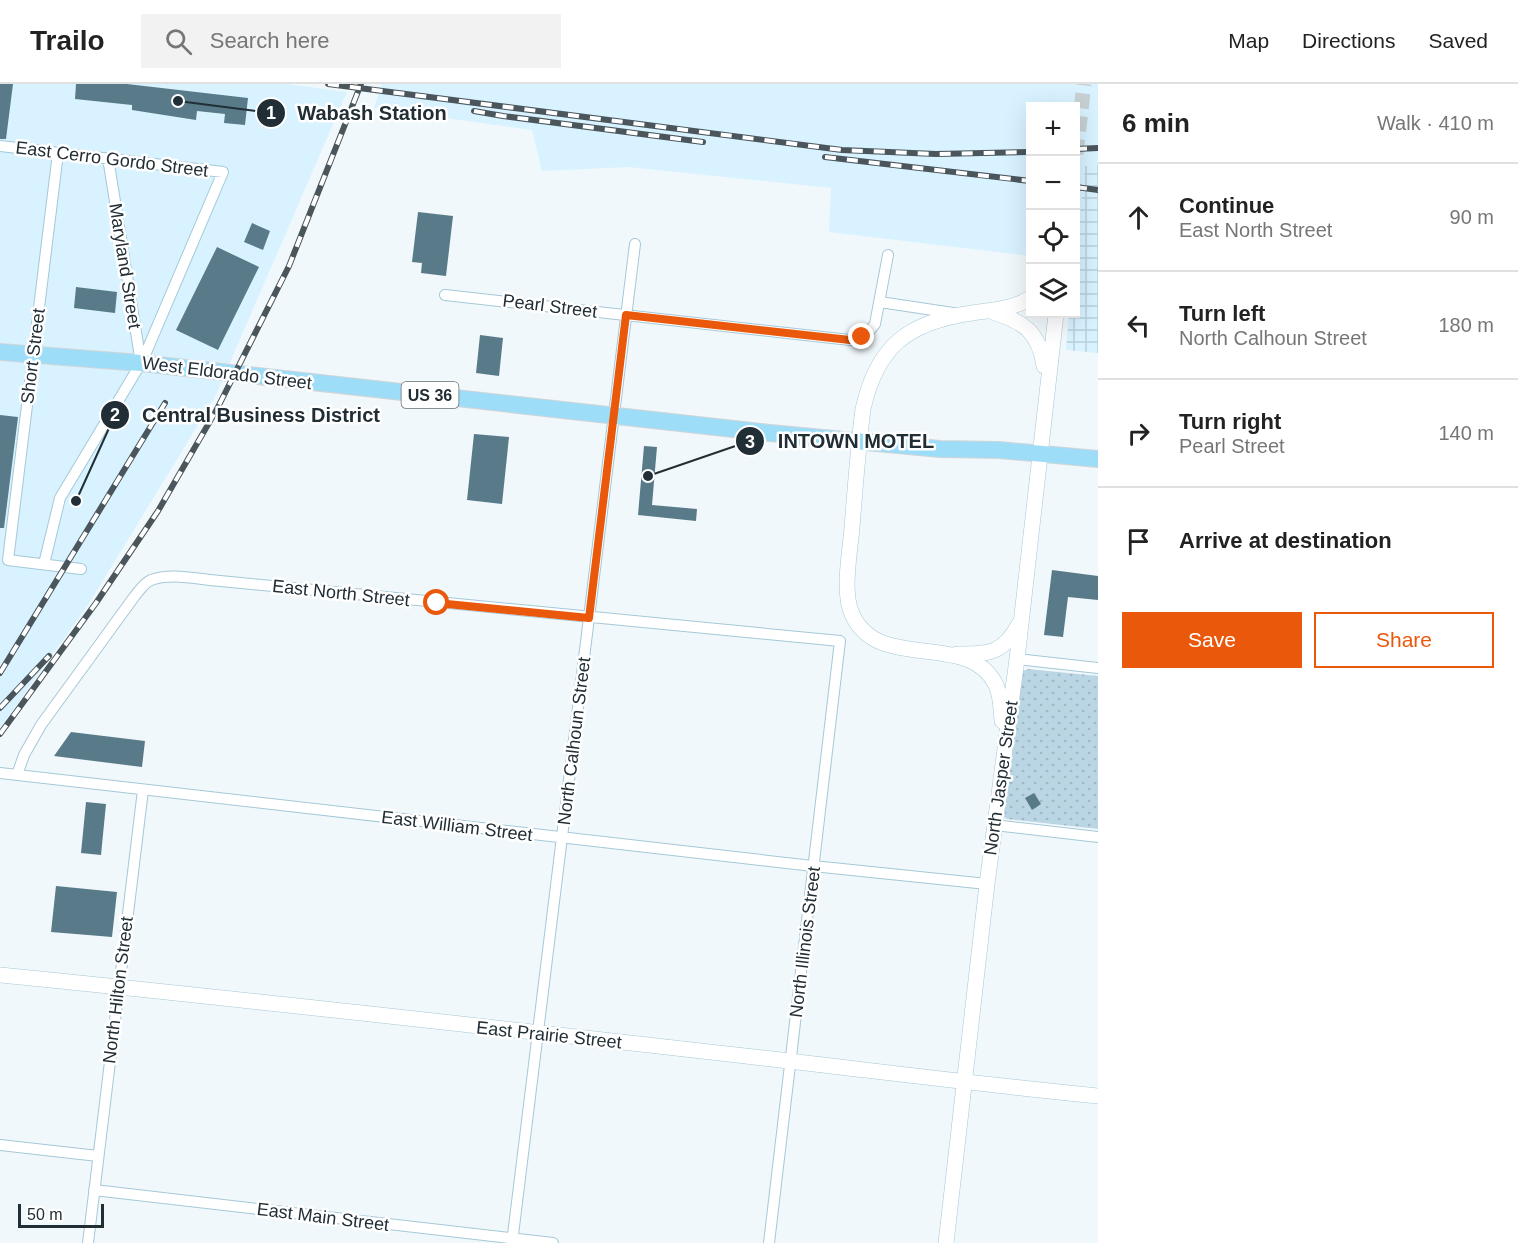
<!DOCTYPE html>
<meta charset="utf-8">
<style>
:root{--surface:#fff;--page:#f2f2f2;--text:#222;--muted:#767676;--line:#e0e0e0;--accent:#ea580c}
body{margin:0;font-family:Arial,sans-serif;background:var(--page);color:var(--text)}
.controls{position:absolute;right:18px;top:18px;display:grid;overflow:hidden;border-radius:0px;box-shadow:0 6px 24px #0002}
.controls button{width:54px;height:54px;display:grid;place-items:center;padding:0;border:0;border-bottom:2px solid var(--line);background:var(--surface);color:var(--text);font:30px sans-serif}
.scale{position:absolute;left:18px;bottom:15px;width:86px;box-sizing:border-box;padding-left:6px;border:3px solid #212e35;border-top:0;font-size:16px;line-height:21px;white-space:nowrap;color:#212e35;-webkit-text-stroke:4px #fff;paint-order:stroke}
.stop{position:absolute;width:18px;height:18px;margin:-14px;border:4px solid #ea580c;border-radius:50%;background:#fff}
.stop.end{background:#ea580c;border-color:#fff;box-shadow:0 2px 6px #0008}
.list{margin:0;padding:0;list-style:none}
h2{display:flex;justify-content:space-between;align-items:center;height:78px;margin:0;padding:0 24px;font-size:26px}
h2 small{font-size:20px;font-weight:400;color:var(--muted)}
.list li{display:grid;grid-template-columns:39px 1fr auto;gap:18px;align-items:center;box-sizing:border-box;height:108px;padding:0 24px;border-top:2px solid var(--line)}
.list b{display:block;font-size:22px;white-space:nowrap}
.list p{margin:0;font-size:20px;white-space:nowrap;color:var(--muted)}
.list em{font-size:20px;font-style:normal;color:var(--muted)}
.actions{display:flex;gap:12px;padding:18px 24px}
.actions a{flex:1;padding:14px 0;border:2px solid var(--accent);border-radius:0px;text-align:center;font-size:21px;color:var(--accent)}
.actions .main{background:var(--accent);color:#fff}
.icon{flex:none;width:33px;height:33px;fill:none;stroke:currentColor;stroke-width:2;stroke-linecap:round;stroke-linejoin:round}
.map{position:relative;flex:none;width:1098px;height:1159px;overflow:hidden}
header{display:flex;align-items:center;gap:36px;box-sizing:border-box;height:84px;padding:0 30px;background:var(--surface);border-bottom:2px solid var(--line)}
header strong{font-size:28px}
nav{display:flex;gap:33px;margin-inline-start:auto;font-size:21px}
.search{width:420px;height:54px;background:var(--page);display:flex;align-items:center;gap:15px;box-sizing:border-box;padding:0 21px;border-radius:0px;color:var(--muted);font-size:22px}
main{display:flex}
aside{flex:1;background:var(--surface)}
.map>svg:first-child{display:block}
</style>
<header>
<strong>Trailo</strong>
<div class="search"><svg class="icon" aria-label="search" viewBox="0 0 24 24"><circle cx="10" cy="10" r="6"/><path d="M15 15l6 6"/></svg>Search here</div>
<nav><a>Map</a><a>Directions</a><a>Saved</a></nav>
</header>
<main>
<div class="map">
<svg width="1098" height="1159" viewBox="0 0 1098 1159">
<defs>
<pattern id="industrial-grid" width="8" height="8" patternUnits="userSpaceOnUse" patternTransform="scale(1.5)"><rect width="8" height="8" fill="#d8f2ff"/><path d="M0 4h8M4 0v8" fill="none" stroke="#b9d0db"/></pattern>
<pattern id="park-dots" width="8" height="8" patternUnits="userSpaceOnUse" patternTransform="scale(1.5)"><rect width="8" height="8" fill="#bad6e4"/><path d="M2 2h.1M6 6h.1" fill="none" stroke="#a0b8c4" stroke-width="1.8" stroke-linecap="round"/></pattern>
</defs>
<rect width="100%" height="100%" fill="#f1f8fb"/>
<path fill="#d8f2ff" d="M0 0H287L347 8 215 313 88 521 0 644Z
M382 0H1098V81L1085 82 1076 167V22H1030V172L829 148 831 104 628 83 542 87 532 46 374 24Z"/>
<path fill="url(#industrial-grid)" d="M1098 81V269L1066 266 1069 230H1076V167L1085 82Z"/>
<path fill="url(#park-dots)" d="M1028 585 1098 592V745L1007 735 1004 733 1023 587Z"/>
<path fill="#597a89" d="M0 0H13L6 55H0Z
M76 0H127L248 14 245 41 224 39 225 30 197 27 196 36 132 26V21L75 15Z
M418 128 453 132 446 192 421 189 422 179 412 178Z
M252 139 270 147 263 166 244 158Z
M217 163 259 183 218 266 176 246Z
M76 203 117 208 115 229 74 224Z
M480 251 503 254 499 292 476 289Z
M0 331 18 333 4 444H0Z
M474 350 509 353 502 420 467 416Z
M644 362 657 363 652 421 697 425 696 437 638 431Z
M1052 486 1098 492V516L1068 513 1063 553 1044 551Z
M71 648 145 657 142 683 54 672Z
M1034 709 1041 720 1032 726 1025 714Z
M86 718 106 720 101 771 81 769Z
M56 802 117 808 112 853 51 848Z"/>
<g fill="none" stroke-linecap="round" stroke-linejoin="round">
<path stroke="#c7d0d3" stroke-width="15" stroke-dasharray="15 8" stroke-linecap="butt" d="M1076 70 1084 0"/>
<g stroke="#a5c8d8" stroke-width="12">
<path id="street" d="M0 62 223 88 142 278
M58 69 8 476 81 485
M445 211 850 256 867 250 875 240 888 171
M880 218 953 229
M44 480 60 414 141 279 108 74
M1017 575 1098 584
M0 689 813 782 987 800
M17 691 24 671 41 641 134 513C139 507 144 499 151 496 169 489 192 494 210 496L840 557 769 1159
M994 741 1098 753
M0 1061 98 1072
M94 1106 553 1159
M88 1159 143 706
M512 1159 635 160"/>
</g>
<g stroke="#a5c8d8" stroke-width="16">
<path id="secondary" d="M993 228C1024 238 1039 248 1044 282
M957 570C989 570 1003 570 1019 540
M1002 637C1001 625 1001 612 996 601 969 545 878 590 852 530 842 508 850 468 852 444 855 404 858 365 863 325 877 262 908 238 972 229 992 226 1014 225 1030 214
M0 891C263 917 526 947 789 977 892 989 995 1002 1098 1012
M946 1159 987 800 1017 575 1056 230"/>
</g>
<g stroke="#d3d5d7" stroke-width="18">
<path id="primary" d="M0 268 141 279 770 349 940 365 999 366 1098 375"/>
</g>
<use href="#street" stroke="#fff" stroke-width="10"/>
<use href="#secondary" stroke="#fff" stroke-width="15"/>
<use href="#primary" stroke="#9eddf8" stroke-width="16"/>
<g stroke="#4a565c" stroke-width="6">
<path id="rail" d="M328 0 842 66 936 70 1030 68
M474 27 503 32 703 58
M1076 65 1098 64
M825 73 1030 97
M1076 103 1098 106
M0 589 165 319
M0 624 49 572
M0 650 96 519 158 427 217 325 289 182 361 0"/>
</g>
<use href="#rail" stroke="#fff" stroke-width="4" stroke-dasharray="11" stroke-linecap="butt"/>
</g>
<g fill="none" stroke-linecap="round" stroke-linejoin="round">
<path stroke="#ea580c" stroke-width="8" d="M437 519 589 534 626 231 850 256 862 253"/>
</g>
<g text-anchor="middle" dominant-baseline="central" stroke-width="5" stroke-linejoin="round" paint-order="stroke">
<rect fill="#fff" stroke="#646d72" stroke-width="1.5" x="401.5" y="298" width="57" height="26" rx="4.5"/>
<g font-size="16" font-weight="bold" fill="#212e35">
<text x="430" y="311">US 36</text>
</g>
<g font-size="18" fill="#212e35" stroke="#fff">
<text transform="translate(112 75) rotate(7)">East Cerro Gordo Street</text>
<text transform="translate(125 182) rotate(81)">Maryland Street</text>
<text transform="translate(550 222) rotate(7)">Pearl Street</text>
<text transform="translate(33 272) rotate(-83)">Short Street</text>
<text transform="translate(227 289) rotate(7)">West Eldorado Street</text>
<text transform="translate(341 509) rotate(6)">East North Street</text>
<text transform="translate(574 657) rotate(-83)">North Calhoun Street</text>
<text transform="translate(1001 694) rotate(-82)">North Jasper Street</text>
<text transform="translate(457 742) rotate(7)">East William Street</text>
<text transform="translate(805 858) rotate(-83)">North Illinois Street</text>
<text transform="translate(118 906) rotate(-83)">North Hilton Street</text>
<text transform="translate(549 951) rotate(6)">East Prairie Street</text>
<text transform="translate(323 1133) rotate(7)">East Main Street</text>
</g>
</g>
<path fill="none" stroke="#212e35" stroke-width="2" d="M178 17L271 29M76 417L115 331M648 392L750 357"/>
<g fill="#212e35" stroke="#fff" stroke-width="2">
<circle cx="178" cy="17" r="6"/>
<circle cx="76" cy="417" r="6"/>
<circle cx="648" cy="392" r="6"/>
<circle cx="271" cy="29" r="15"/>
<circle cx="115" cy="331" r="15"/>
<circle cx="750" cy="357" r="15"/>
</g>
<g font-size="18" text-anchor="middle" font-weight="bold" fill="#fff">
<text x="271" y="35">1</text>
<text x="115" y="337">2</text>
<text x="750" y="364">3</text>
</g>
<g font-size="20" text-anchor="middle" font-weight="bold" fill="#212e35" stroke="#fff" stroke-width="5" stroke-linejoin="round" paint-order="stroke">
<text x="372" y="36">Wabash Station</text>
<text x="261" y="338">Central Business District</text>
<text x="856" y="364">INTOWN MOTEL</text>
</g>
</svg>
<div class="controls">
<button>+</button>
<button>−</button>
<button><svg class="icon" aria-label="locate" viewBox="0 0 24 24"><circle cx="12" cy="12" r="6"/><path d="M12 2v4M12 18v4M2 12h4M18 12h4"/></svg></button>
<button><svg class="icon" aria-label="layers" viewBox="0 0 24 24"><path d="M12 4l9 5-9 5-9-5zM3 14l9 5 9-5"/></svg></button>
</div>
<div class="scale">50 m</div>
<div class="stop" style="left:437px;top:519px"></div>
<div class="stop end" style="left:862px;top:253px"></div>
</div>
<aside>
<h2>6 min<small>Walk · 410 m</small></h2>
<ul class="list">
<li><svg class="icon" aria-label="ahead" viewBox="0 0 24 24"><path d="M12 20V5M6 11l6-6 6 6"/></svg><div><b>Continue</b><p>East North Street</p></div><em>90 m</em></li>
<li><svg class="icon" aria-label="left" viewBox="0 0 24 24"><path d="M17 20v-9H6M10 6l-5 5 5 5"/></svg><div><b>Turn left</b><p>North Calhoun Street</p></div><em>180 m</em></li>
<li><svg class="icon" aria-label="right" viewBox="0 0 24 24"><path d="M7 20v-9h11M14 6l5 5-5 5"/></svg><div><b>Turn right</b><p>Pearl Street</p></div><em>140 m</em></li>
<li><svg class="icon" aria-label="arrive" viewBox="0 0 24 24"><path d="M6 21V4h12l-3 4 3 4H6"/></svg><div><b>Arrive at destination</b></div></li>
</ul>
<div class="actions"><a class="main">Save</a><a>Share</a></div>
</aside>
</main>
